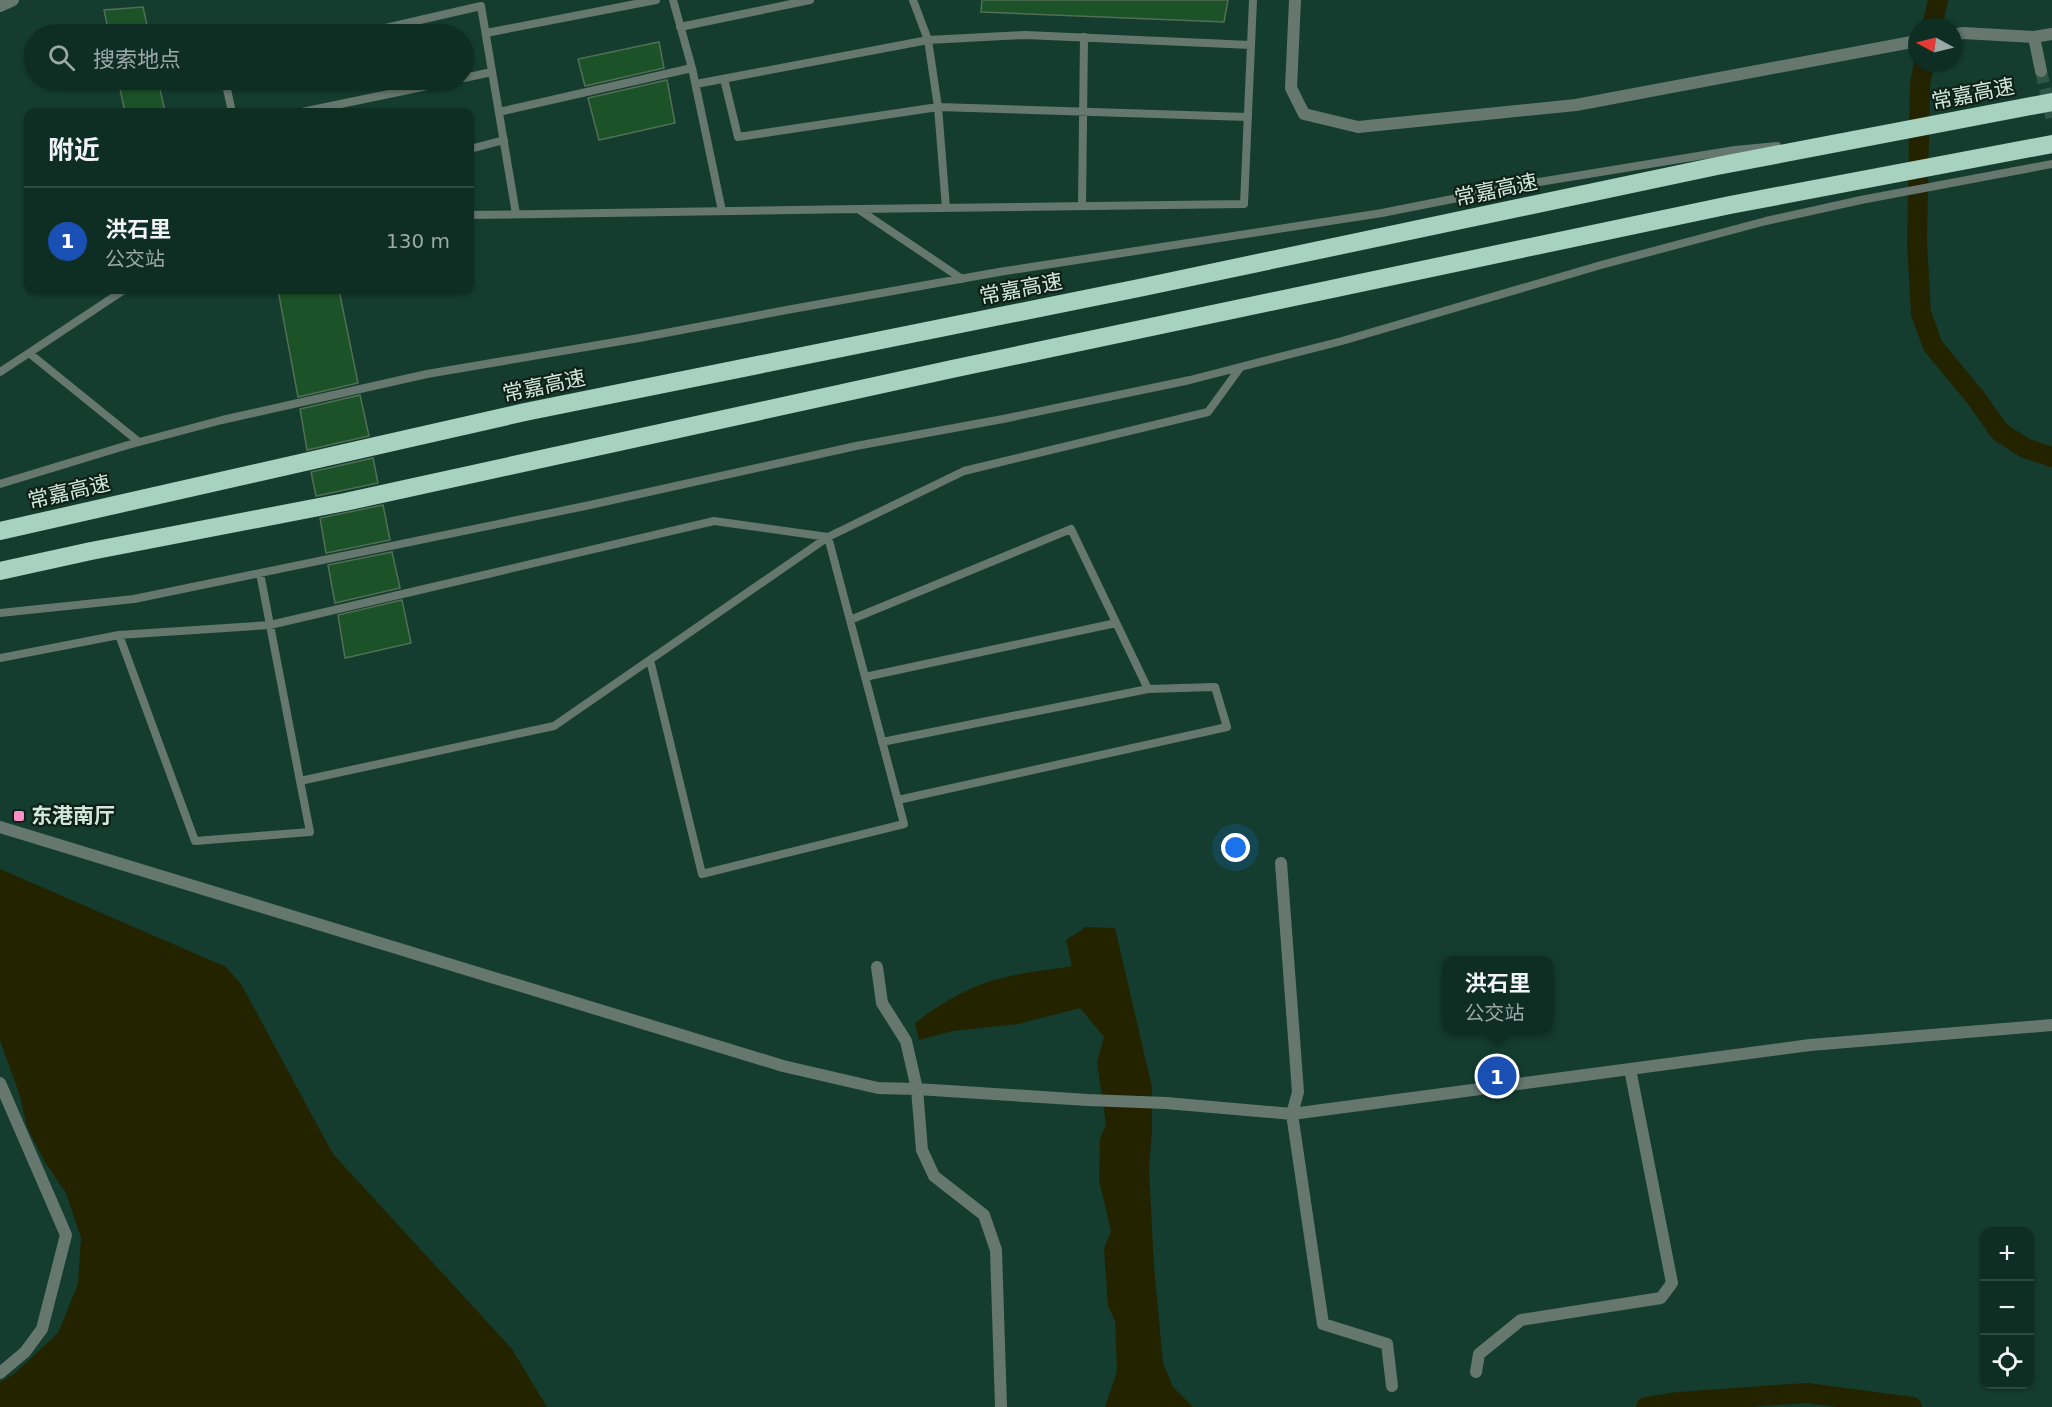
<!DOCTYPE html>
<html lang="zh">
<meta charset="utf-8">
<style>
:root{--surface:#0f2e23;--page:#18362b;--text:#f1f3f6;--muted:#9ba8a6;--line:#2f4a41;--accent:#fa8fc8}
body{margin:0;font-family:"DejaVu Sans","Noto Sans SC",sans-serif;background:var(--page);color:var(--text)}
.controls{position:absolute;right:18px;bottom:18px;display:grid;overflow:hidden;border-radius:12px;box-shadow:0 2px 4px #0004}
.controls button{width:54px;height:54px;display:grid;place-items:center;padding:0;border:0;border-bottom:2px solid var(--line);background:var(--surface);color:var(--text);font:30px sans-serif}
.compass{position:absolute;left:1908px;top:18px;width:54px;height:54px;border-radius:50%;background:var(--surface);box-shadow:0 2px 4px #0004;rotate:277deg}
.you{position:absolute;left:1236px;top:848px;width:21px;height:21px;margin:-15px;border:4px solid #fff;border-radius:50%;background:#1a73e8;box-shadow:0 0 0 9px #1a73e833}
.badge{display:grid;place-items:center;width:39px;height:39px;border-radius:50%;background:var(--accent);color:#fff;font-size:20px;font-weight:700}
.pin{position:absolute;translate:-50% -50%;border:3px solid #fff;box-shadow:0 2px 6px #0006}
.popup{position:absolute;left:1442px;top:956px;width:111px;height:78px;box-sizing:border-box;display:grid;place-content:center;border-radius:12px;background:var(--surface);filter:drop-shadow(0 2px 4px #0005);font-size:20px;white-space:nowrap;color:var(--muted)}
.popup b{font-size:22px;color:var(--text)}
.popup::after{content:'';position:absolute;left:50%;top:100%;margin-left:-12px;border:12px solid transparent;border-top-color:var(--surface)}
.list{margin:0;padding:0;list-style:none}
h2{display:flex;justify-content:space-between;align-items:center;height:78px;margin:0;padding:0 24px;font-size:26px}
h2 small{font-size:20px;font-weight:400;color:var(--muted)}
.list li{display:grid;grid-template-columns:39px 1fr auto;gap:18px;align-items:center;box-sizing:border-box;height:108px;padding:0 24px;border-top:2px solid var(--line)}
.list b{display:block;font-size:22px;white-space:nowrap}
.list p{margin:0;font-size:20px;white-space:nowrap;color:var(--muted)}
.list em{font-size:20px;font-style:normal;color:var(--muted)}
.icon{flex:none;width:33px;height:33px;fill:none;stroke:currentColor;stroke-width:2;stroke-linecap:round;stroke-linejoin:round}
.map{position:relative;flex:none;width:2052px;height:1407px;overflow:hidden}
.search{position:absolute;background:var(--surface);box-shadow:0 2px 4px #0004;left:24px;top:24px;width:450px;height:66px;display:flex;align-items:center;gap:15px;box-sizing:border-box;padding:0 21px;border-radius:33px;color:var(--muted);font-size:22px}
.panel{position:absolute;background:var(--surface);box-shadow:0 2px 4px #0004;left:24px;top:108px;width:450px;height:186px;border-radius:12px}
.map>svg:first-child{display:block}
</style>
<div class="map">
<svg width="2052" height="1407" viewBox="0 0 2052 1407">
<rect width="100%" height="100%" fill="#143d2f"/>
<path fill="#242300" d="M0 869 226 967 241 984 333 1154 512 1349 547 1407H0V1382L14 1374 58 1333 78 1284 81 1238 66 1193 45 1162 27 1127 20 1096 0 1040Z
M1086 927 1115 928 1152 1087V1130L1149 1170 1154 1266 1163 1363 1173 1387 1193 1407H1105L1117 1372 1115 1321 1108 1306 1104 1249 1111 1231 1099 1180 1100 1139 1106 1124 1097 1062 1104 1037 1080 1008 1018 1024 953 1031 919 1040 915 1023C941 1003 970 986 1002 978 1025 972 1049 970 1072 966L1066 940Z"/>
<g fill="none" stroke-linecap="round" stroke-linejoin="round">
<path stroke="#242300" stroke-width="20" d="M1932 27 1938 0
M1924 63 1920 85 1917 243 1921 313 1933 346 1976 398 2000 432 2025 448 2052 457
M1646 1407 1679 1402 1807 1393 1912 1407"/>
</g>
<path fill="#1b5227" stroke="#526e55" stroke-width="1.5" d="M982 0H1228L1224 22 981 12Z
M143 7 149 34H109L104 10Z
M659 42 664 68 585 86 578 59Z
M118 80H158L165 112H125Z
M667 80 675 123 599 140 588 98Z
M278 290H339L358 383 298 397Z
M360 395 369 436 307 450 300 409Z
M373 458 378 483 316 496 311 472Z
M383 505 390 540 326 553 320 518Z
M392 552 400 588 335 603 328 565Z
M402 600 411 643 345 658 338 615Z"/>
<g fill="none" stroke-linecap="round" stroke-linejoin="round">
<path stroke="#305649" stroke-width="12" stroke-dasharray="12 6" stroke-linecap="butt" d="M2041 71 2052 120"/>
<path stroke="#65776f" stroke-width="8" d="M673 0 692 68 722 211
M913 0 928 40 938 107 946 208
M680 27 810 0
M486 33 656 0
M359 34 481 6 516 214
M1251 45 1253 0
M464 78 492 72
M724 79 738 137 938 107 1248 117
M225 80 232 112
M696 84 928 40 1025 35 1251 45 1244 204 858 209
M302 112 456 80
M499 112 692 68
M470 149 504 140
M1082 206 1084 37
M470 215 858 209 962 279
M29 353 124 290
M0 372 29 353 139 442
M0 484 128 445 222 420 427 374 639 338 792 309 999 272 1382 213 1533 183 1735 150 1777 146
M260 573 300 781 554 726 828 537 964 471 1208 412 1240 368
M0 613 134 599 590 505 856 446 1003 419 1190 380 1342 341 1601 265 1766 221 1861 200 2052 164
M850 620 1071 529 1148 689 1215 687 1227 727 898 800
M119 635 195 841 310 832 300 781
M0 658 119 635 270 625 714 521 828 537 904 824 702 874 650 660
M865 677 1116 623
M882 742 1148 689"/>
<path stroke="#65776f" stroke-width="12" d="M1295 0 1291 88 1304 114 1358 127 1576 105 1917 41
M0 6 13 0
M1953 35 1963 33 2034 37
M2041 71 2034 37 2052 34
M0 827 783 1066 878 1088 917 1089 1088 1100 1166 1103 1292 1114 1810 1045 2052 1025
M1281 863 1298 1092 1292 1114 1323 1324 1387 1344 1392 1386
M877 967 882 1003 906 1041 917 1089 922 1150 934 1176 984 1215 996 1250 1001 1407
M0 1083 66 1235 42 1329 25 1352 0 1373
M1476 1372 1479 1354 1521 1320 1661 1298 1672 1283 1630 1069"/>
<path stroke="#a7d2c0" stroke-width="18" d="M0 531 525 412 1139 288 1717 166 2052 102
M0 571 91 551 345 502 952 369 1730 205 2052 144"/>
</g>
<rect fill="#fa8fc8" stroke="#0f2019" stroke-width="2" x="13" y="810" width="12" height="12" rx="3"/>
<g text-anchor="middle" dominant-baseline="central" stroke-width="4.5" stroke-linejoin="round" paint-order="stroke">
<g font-size="21" fill="#d2e7de" stroke="#0f2019">
<text transform="translate(1973 94) rotate(-11)">常嘉高速</text>
<text transform="translate(1496 190) rotate(-12)">常嘉高速</text>
<text transform="translate(1021 289) rotate(-11)">常嘉高速</text>
<text transform="translate(544 386) rotate(-12)">常嘉高速</text>
<text transform="translate(69 492) rotate(-13)">常嘉高速</text>
</g>
<g font-size="21" font-weight="bold" fill="#d2e7de" stroke="#0f2019" text-anchor="start">
<text x="31" y="816">东港南厅</text>
</g>
</g>
</svg>
<div class="controls">
<button>+</button>
<button>−</button>
<button><svg class="icon" aria-label="locate" viewBox="0 0 24 24"><circle cx="12" cy="12" r="6"/><path d="M12 2v4M12 18v4M2 12h4M18 12h4"/></svg></button>
</div>
<svg class="compass" viewBox="-18 -18 36 36"><path d="M0-13l5 13h-10z" fill="#e53935"/><path d="M0 13l5-13h-10z" fill="#9ba8a6"/></svg>
<div class="you"></div>
<div class="pin badge" style="left:1497px;top:1076px;background:#1a4fb4">1</div>
<div class="popup"><b>洪石里</b>公交站</div>
<div class="search"><svg class="icon" aria-label="search" viewBox="0 0 24 24"><circle cx="10" cy="10" r="6"/><path d="M15 15l6 6"/></svg>搜索地点</div>
<section class="panel">
<h2>附近<small></small></h2>
<ul class="list">
<li><span class="badge" style="background:#1a4fb4">1</span><div><b>洪石里</b><p>公交站</p></div><em>130 m</em></li>
</ul>
</section>
</div>
